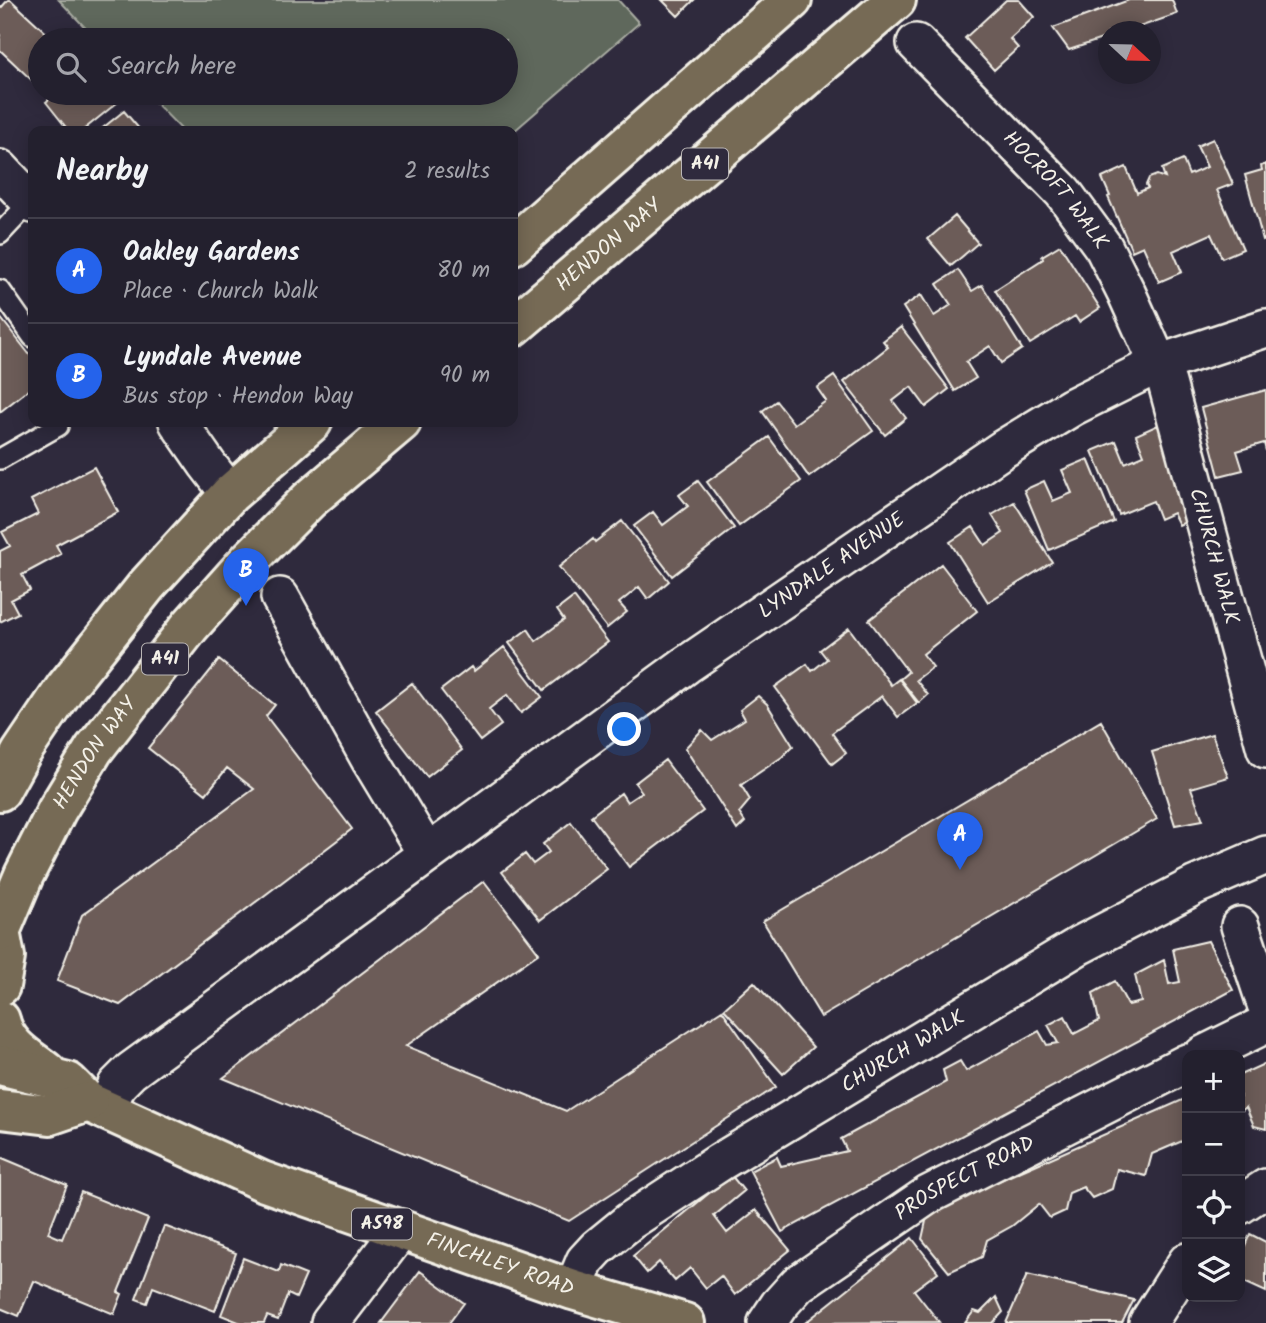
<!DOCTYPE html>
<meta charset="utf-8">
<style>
:root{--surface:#23202e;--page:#2b2836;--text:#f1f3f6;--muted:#a3a3aa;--line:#403e4a;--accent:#2563eb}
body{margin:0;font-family:Kalam,sans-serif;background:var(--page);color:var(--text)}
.controls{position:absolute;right:21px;bottom:21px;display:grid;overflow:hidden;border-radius:14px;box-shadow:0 4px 18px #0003}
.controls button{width:63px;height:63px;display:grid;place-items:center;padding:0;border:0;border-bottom:2px solid var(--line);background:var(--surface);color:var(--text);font:35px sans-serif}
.compass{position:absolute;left:1098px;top:21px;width:63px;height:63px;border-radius:50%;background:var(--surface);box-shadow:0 4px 18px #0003;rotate:112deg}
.you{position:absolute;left:625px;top:730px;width:24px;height:24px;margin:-18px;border:5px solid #fff;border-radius:50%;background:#1a73e8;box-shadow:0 0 0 10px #1a73e833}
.badge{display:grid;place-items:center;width:46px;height:46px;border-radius:50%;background:var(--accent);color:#fff;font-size:23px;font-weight:700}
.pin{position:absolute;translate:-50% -58px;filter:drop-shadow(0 2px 4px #0008)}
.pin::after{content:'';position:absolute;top:37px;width:24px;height:21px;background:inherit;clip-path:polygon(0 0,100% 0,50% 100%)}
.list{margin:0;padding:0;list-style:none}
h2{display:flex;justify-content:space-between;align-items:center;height:91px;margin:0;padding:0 28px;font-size:30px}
h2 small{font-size:23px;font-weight:400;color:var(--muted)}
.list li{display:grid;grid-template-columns:46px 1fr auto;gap:21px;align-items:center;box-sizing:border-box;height:105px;padding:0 28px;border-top:2px solid var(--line)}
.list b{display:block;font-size:26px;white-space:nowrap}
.list p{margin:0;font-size:23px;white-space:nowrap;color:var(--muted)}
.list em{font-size:23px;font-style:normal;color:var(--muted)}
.icon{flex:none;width:38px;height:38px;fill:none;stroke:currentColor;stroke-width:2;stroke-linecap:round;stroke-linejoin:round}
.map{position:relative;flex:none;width:1266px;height:1323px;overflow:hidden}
.search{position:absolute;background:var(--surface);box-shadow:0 4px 18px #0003;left:28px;top:28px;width:490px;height:77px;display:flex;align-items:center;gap:18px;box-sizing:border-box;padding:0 24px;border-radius:38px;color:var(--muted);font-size:26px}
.panel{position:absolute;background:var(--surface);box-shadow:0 4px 18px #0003;left:28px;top:126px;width:490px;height:301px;border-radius:14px}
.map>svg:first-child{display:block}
</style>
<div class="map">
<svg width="1266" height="1323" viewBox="0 0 1266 1323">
<rect width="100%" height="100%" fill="#2f2a3d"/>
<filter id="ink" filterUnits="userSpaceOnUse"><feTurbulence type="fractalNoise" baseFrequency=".0143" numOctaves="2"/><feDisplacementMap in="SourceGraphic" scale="14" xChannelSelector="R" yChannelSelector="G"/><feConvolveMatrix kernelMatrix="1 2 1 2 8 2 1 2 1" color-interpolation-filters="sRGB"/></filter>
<g filter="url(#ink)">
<path fill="#5e685c" stroke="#a9aca2" stroke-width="2" d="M59 0H618L639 23 513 132 183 131 146 93H506V40H97Z"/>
<path fill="#6c5b59" stroke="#f4f1e8" stroke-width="2" d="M8 0H11L54 40H40V88L0 50V9Z
M662 0H694L678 16Z
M1006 0H1019L1034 17 1010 39 1018 48 994 70 965 38Z
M1129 0H1172L1177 14 1125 32H1108V37L1069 50 1053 28Z
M57 93H126L128 94 82 131H69L46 102Z
M124 111 141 131H99Z
M1213 139 1233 184 1217 190 1243 249 1222 258 1211 234 1173 251 1182 272 1159 282 1143 246 1132 251 1108 197 1110 196 1102 178 1126 167 1137 193 1148 188 1146 185 1149 178 1157 175 1165 178 1162 169 1183 160 1189 175 1207 167 1197 146Z
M1266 164V239L1263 240 1245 175 1262 170 1261 166Z
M955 216 978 243 951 266 928 239Z
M1060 245 1100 308 1079 322 1075 316 1030 344 995 290 1043 259 1042 256Z
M958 270 972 291 982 285 1022 349 1001 363 990 346 966 362 976 378 955 391 903 307 921 295 934 316 951 305 937 284Z
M0 317 33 359V386L0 412Z
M901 327 949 389 926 407 911 387 893 401 906 418 885 435 844 382 888 347 883 341Z
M834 376 873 431 809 477 762 411 776 401 794 424 826 401 817 388Z
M1266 390V451L1264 443 1237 451 1243 470 1219 476 1201 408Z
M1158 425 1197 517 1179 525 1173 513 1160 519 1153 501 1119 515 1092 451 1116 441 1125 463 1144 455 1136 435Z
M769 437 801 481 739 526 707 482Z
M1088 459 1114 522 1049 550 1024 490 1044 481 1053 501 1072 493 1062 470Z
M94 467 118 512 56 545 61 554 22 575 30 590 11 600 18 613 0 622V551L10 546 2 532 38 514 31 500Z
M698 481 734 528 672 576 634 526 653 512 663 525 688 506 679 495Z
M1014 502 1052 562 988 602 950 542 973 527 985 545 1003 533 992 515Z
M622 521 669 581 648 599 639 587 619 603 627 612 607 628 559 567 593 539 595 542Z
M941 564 977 611 923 654 933 667 916 680 928 695 919 703 900 679 908 672 869 620Z
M574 597 608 642 544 690 509 643 528 629 536 641 564 620 557 610Z
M849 628 891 685 899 679 917 703 898 717 882 696 832 733 846 753 832 764 775 687 807 664 812 671 827 659 820 650Z
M504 647 542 697 521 713 507 695 489 709 501 725 480 741 441 690 471 667 474 671Z
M219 660 275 705 266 716 352 829 120 1005 57 981 82 915 254 789 227 768 206 794 148 748Z
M412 683 462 750 427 777 376 711Z
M758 696 767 704 793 746 782 757 741 785 750 800 739 813 745 822 737 830 685 748 702 730 712 740 745 719 740 710Z
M1101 721 1157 819 821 1017 763 921Z
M1212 734 1228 777 1191 788 1203 820 1175 825 1152 752Z
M665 760 703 811 629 867 591 816 621 793 627 802 642 792 635 783Z
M571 822 607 869 540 920 502 872 525 854 533 864 549 852 543 844Z
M484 881 539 953 406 1046 566 1111 722 1010 776 1087 569 1221 223 1078Z
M1208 941 1233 990 782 1232 750 1171 777 1157 781 1166 847 1151 841 1139 946 1082 943 1070 960 1061 966 1071 1039 1031 1047 1045 1058 1043 1048 1025 1065 1016 1074 1034 1099 1021 1093 993 1115 981 1128 1005 1141 1002 1135 975 1164 960 1169 984 1180 982 1173 949Z
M754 982 813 1047 783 1074 724 1009Z
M1266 1063V1129L1254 1126 1246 1107 1240 1112V1075Z
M1187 1098V1139L1152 1154 1146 1176 1117 1169 1112 1189 1092 1198 1083 1187 1069 1193 1065 1211 1050 1218 1039 1204 1012 1226 987 1240 982 1257 949 1272 922 1239 928 1212Z
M0 1157 67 1185 48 1233 62 1239 81 1192 148 1219 118 1292 122 1294 114 1314 34 1281 19 1316 0 1308Z
M731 1175 744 1191 714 1216 727 1233 756 1210 790 1250 735 1295 721 1276 706 1288 690 1268 675 1281 659 1262 647 1273 633 1256Z
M164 1226 236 1253 215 1311 153 1287 147 1303 136 1299Z
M1250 1234 1266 1242V1292L1240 1280V1257Z
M912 1238 938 1272 914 1290 939 1322 805 1323Z
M243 1258 279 1272 281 1265 306 1275 296 1298 288 1294 278 1320 267 1316 264 1323H241L221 1315Z
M420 1271 464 1303 449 1323H381Z
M1027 1275 1134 1300 1122 1323H1006Z
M996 1297 1003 1312 993 1323H965L974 1311 980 1313Z"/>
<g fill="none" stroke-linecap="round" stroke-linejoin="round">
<g stroke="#f4f1e8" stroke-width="24">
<path id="lane" d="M0 234 31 201
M0 290 33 337
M0 459 58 426V422"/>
</g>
<g stroke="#f4f1e8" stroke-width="42">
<g id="street">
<path id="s1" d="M916 43 1063 192 1104 248 1126 292 1167 383 1266 749"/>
<path d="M0 169 33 204"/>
<path d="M178 422 207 464 230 494"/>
<path d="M280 597 371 761 427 854"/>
<path d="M1240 926 1266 1004"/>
<path d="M1203 1055 1266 1024"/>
<path id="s2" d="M106 1111 117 1085 131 1071 686 665 1003 449 1072 407 1158 364 1266 328"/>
<path d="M1240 1205 1266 1188"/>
<path id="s3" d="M573 1290 585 1261 597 1248 630 1221 720 1162 1080 945 1196 885 1266 855"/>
<path d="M330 1323 400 1231"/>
<path id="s4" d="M767 1323 779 1305 798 1284 928 1195 1187 1063"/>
<path d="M1148 1323 1187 1262"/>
</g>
</g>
<g stroke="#f4f1e8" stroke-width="44">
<g id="primary">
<path d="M0 986 5 957 0 931"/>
<path d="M0 1020C6 1046 27 1057 47 1072"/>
<path id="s5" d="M0 1065 68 1082 88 1102 262 1181 573 1290 685 1323"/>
<path d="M0 1109 50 1115 88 1102"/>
</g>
</g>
<g stroke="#f4f1e8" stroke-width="44">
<g id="highway">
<path d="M513 245 792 0"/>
<path id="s6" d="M513 327 896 0"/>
<path d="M0 791 21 753 65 688 147 585 230 494 312 422"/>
<path id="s7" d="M0 932 24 875 57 810 94 749 190 626 250 559 309 500 401 422"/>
</g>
</g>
<use href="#lane" stroke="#2f2a3d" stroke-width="19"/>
<use href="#street" stroke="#2f2a3d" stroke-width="37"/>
<use href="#primary" stroke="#766a54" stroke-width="38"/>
<use href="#highway" stroke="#766a54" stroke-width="38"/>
</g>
</g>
<g text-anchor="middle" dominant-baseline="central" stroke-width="6" stroke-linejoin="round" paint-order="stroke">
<g fill="#2f2a3d" stroke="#b9b5b5" stroke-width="2">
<rect x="682" y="148.5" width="46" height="31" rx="5"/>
<rect x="142" y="643.5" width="46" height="31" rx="5"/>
<rect x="352" y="1208.5" width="60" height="31" rx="5"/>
</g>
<g font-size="19" font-weight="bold" fill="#f4f1e8">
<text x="705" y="164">A41</text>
<text x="165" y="659">A41</text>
<text x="382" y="1224">A598</text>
</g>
<g font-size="21" fill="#f4f1e8" stroke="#2f2a3d">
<text stroke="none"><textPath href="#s1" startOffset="203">HOCROFT WALK</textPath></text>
<text stroke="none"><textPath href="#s6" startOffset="126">HENDON WAY</textPath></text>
<text stroke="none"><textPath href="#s1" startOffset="607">CHURCH WALK</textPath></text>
<text stroke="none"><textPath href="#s2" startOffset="912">LYNDALE AVENUE</textPath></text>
<text stroke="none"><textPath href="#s7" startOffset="203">HENDON WAY</textPath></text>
<text stroke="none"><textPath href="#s3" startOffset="413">CHURCH WALK</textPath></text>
<text stroke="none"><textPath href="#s4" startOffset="248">PROSPECT ROAD</textPath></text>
<text stroke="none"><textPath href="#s5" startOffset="542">FINCHLEY ROAD</textPath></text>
</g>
</g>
</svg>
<div class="controls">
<button>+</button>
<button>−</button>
<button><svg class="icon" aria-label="locate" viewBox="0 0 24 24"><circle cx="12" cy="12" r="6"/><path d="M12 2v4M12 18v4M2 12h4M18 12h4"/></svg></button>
<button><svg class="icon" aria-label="layers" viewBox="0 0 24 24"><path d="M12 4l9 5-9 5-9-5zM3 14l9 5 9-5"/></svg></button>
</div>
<svg class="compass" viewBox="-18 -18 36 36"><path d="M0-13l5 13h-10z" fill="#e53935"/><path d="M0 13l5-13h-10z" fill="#a3a3aa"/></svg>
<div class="you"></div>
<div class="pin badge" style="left:960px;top:870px">A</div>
<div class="pin badge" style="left:246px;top:606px">B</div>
<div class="search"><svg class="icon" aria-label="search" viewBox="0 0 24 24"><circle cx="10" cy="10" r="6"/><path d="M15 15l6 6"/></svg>Search here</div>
<section class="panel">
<h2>Nearby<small>2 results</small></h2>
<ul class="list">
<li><span class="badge">A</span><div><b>Oakley Gardens</b><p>Place · Church Walk</p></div><em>80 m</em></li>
<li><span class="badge">B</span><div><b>Lyndale Avenue</b><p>Bus stop · Hendon Way</p></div><em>90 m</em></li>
</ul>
</section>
</div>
